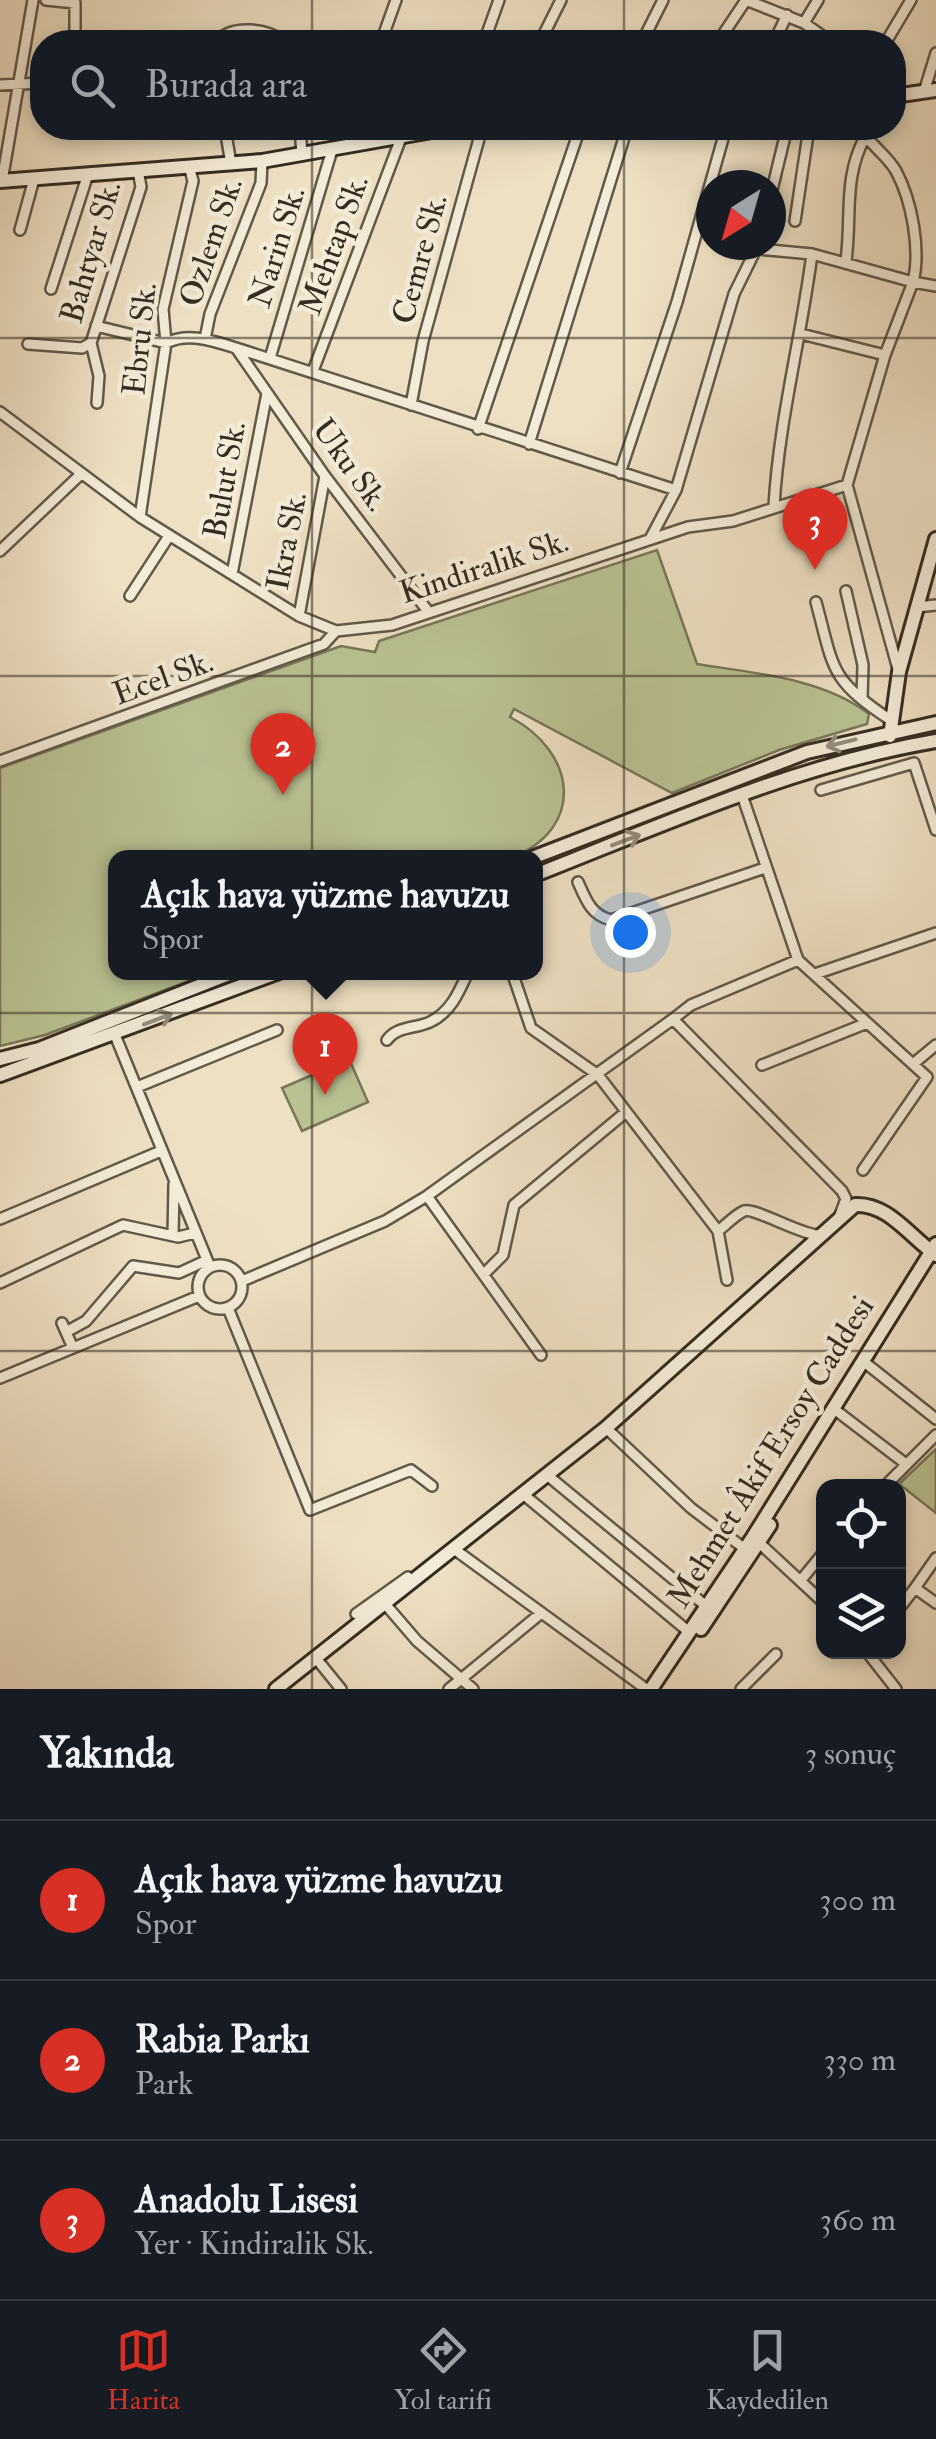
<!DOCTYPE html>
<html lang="tr">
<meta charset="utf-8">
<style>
:root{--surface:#171b24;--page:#20242c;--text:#f1f3f6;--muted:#9ea1a6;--line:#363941;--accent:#d93025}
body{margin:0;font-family:"IM FELL Double Pica",serif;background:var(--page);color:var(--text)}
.controls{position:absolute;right:30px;bottom:30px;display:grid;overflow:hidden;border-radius:20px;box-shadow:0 5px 15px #0003}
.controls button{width:90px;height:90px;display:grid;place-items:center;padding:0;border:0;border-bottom:2px solid var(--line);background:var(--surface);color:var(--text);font:50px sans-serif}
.compass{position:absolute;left:696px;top:170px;width:90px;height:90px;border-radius:50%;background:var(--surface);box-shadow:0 5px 15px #0003;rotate:217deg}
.you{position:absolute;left:630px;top:932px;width:35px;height:35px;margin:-25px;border:8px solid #fff;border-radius:50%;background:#1a73e8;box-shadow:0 0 0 15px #1a73e833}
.badge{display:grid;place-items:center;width:65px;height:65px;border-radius:50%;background:var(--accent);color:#fff;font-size:32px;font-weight:700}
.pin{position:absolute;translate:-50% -82px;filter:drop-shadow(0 2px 5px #0008)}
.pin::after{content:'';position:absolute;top:52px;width:35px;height:30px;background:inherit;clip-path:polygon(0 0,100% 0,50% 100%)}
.popup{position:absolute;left:108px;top:850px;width:435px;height:130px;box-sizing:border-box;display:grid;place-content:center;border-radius:20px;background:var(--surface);filter:drop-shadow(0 2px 8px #0005);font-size:32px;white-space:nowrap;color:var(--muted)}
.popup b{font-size:38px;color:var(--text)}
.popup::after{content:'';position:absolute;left:50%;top:100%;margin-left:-20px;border:20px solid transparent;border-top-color:var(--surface)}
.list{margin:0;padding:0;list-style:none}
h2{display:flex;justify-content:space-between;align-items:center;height:130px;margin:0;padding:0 40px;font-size:42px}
h2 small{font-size:32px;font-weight:400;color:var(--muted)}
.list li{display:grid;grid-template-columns:65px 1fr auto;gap:30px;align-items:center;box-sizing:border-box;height:160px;padding:0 40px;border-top:2px solid var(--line)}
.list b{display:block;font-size:38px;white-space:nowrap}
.list p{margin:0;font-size:32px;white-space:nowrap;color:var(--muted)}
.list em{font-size:32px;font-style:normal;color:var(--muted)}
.icon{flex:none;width:55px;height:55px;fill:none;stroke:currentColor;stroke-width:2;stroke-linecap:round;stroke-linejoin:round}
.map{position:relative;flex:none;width:936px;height:1689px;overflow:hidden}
.search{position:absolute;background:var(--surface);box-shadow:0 5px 15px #0003;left:30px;right:30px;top:30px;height:110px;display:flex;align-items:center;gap:25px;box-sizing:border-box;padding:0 35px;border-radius:40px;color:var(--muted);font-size:38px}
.sheet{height:610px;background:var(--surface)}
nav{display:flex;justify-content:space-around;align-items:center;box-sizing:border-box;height:140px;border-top:2px solid var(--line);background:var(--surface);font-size:28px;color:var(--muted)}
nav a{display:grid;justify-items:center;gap:5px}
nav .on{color:var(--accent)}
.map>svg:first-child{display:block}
</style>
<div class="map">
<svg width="936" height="1689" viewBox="0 0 936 1689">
<rect width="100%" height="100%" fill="#eee0c3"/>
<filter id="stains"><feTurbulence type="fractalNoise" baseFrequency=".002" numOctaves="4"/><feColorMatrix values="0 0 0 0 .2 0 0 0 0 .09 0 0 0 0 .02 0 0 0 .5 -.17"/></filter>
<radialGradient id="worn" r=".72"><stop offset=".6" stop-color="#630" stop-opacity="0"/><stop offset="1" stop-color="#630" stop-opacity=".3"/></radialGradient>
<path fill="#bac292" stroke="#78775a" stroke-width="2.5" d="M657 550 697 664C753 673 823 678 869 714L867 724 779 750 672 793 514 709 510 717C575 751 588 827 511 858H115V972L210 973 45 1035 0 1046V768L341 646 375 652 379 641Z
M332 1057 337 1066 350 1061 368 1102 302 1131 282 1088 319 1072 316 1065Z
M936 1449V1513L899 1484Z"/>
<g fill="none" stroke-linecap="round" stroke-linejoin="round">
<g stroke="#63594a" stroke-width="14">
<path id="street" d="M46 0 75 3V42
M804 23 818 0
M545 32 561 0
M216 42C233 23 267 29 286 42
M381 42 396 0
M484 42 499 0
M642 42 663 0
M718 42 746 0 804 23 831 42
M774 42 787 15
M886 42 911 0
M0 85 42 83
M924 92 936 53
M225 128 231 164
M300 128 302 154
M349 128 351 145
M860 128C869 144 887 155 896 171 912 201 921 250 913 282L936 286
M2 181 33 0
M771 194 787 128
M795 221 809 128
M20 230 34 179
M758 249 812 254 913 282 885 355 847 485
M846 261C852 215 843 178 865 137
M51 289 88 174
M96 326 166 343C189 332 214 341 236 348L676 490
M801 334 885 355
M205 339 210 314 261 183 262 161
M91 343 99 376 97 403
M28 344 82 348 91 343 141 187 138 170
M236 348 325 476 427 610
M270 358 332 150
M313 371 401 138
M411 405 423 341 482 128
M0 412 140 517 299 616 336 631 392 625 688 527 733 521 847 485 898 669
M478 429 580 128
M529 444 627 128
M620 473 677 302 726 128
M774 506C779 420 801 339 812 254
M140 517 166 343 163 309 193 181 189 166
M650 539 676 490 734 294 758 245
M0 551 81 474
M232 574 267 393
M846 591 863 665 862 698
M130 596 169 536
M816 602C834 669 829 679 889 719
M917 607 936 605
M299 616 325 476
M0 761 324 644 336 631
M821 790 914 763 936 830
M742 795 798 960 927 1077 863 1170
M578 882C586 900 591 915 611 920L765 868
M798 960 691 1005 673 1019 842 1191 846 1199 840 1215
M512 972 531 1028 598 1075 718 1231
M815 974 936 933
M115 1035 210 1267
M387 1040C397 1026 415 1029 430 1022 451 1012 459 992 468 972
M913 1064 936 1045
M762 1065 867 1023
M137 1087 277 1030
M427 1196 541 1355
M0 1219 161 1151
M173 1236 174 1184
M198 1287a22 22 0 1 1 44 0a22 22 0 1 1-44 0Z
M485 1273 503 1255 514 1205 626 1112
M727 1280 718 1231C726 1225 735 1215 744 1211 754 1207 799 1234 818 1235
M242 1281 385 1221 427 1196 673 1019
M0 1283 123 1225 178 1237 195 1233
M228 1308 310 1510 411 1470 432 1486
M62 1323 73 1348
M66 1332 86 1321 133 1266 179 1273 207 1260
M868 1365 936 1419
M0 1378 199 1296
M838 1412 906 1464
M606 1428 691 1508 745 1549
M547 1475 706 1606
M885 1486 936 1435
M523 1494 689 1632
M755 1539 824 1603
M454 1549 646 1689
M802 1579 824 1552
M915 1588 936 1558
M386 1605 417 1641 473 1689
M898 1610 915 1588 936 1603
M356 1614 408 1577
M867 1652 896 1689
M315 1657 341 1689
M449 1689 540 1614
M741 1689 776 1654"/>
</g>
<g stroke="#352c22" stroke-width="18">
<path id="secondary" d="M894 96 936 90
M0 181 262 161 449 128
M890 736 899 672 936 539
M532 858 807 752 936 723
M535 875C665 824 798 764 936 741
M0 1059 39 1049 234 972
M0 1075 279 972
M701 1629 770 1525
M276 1689 606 1428 855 1205C888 1203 910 1237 936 1255
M651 1689 753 1537 936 1244"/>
</g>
<use href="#street" stroke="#f4ebd8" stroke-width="9"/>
<use href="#secondary" stroke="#f4ebd8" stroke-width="12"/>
</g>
<defs><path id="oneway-shaft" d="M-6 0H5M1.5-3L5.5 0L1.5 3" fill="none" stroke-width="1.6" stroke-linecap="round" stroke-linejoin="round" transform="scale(2.5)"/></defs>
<g stroke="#948c7d">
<use href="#oneway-shaft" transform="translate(841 743) rotate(166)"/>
<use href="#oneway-shaft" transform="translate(626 840) rotate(-21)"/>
<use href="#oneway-shaft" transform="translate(158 1019) rotate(-21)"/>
</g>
<path fill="none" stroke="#352c22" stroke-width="2.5" stroke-opacity="0.55" d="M312 0V42M624 0V42M312 128V1689M624 128V1689M0 338H936M0 676H936M0 1013H936M0 1351H936"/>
<g text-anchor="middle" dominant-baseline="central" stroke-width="9" stroke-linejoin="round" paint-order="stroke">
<g font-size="32" fill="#352c22" stroke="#f4ebd8">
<text transform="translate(211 242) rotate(-71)">Ozlem Sk.</text>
<text transform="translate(334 245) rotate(-70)">Mehtap Sk.</text>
<text transform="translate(277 247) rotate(-73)">Narin Sk.</text>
<text transform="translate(91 252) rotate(-74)">Bahtyar Sk.</text>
<text transform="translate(420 259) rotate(-75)">Cemre Sk.</text>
<text transform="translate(140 339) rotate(-84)">Ebru Sk.</text>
<text transform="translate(350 465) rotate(54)">Uku Sk.</text>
<text transform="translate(225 480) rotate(-80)">Bulut Sk.</text>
<text transform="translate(287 541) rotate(-79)">Ikra Sk.</text>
<text transform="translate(484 567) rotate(-18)">Kindiralik Sk.</text>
<text transform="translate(163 678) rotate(-20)">Ecel Sk.</text>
<text transform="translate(771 1452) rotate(-58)">Mehmet Âkif Ersoy Caddesi</text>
</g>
</g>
<rect width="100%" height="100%" filter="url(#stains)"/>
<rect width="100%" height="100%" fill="url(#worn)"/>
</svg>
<div class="controls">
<button><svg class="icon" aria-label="locate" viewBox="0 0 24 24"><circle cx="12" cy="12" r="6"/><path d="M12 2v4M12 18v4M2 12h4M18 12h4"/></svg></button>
<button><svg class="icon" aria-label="layers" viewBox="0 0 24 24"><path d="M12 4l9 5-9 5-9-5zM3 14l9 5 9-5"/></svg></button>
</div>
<svg class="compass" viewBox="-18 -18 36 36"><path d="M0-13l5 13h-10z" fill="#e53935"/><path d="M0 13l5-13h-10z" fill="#9ea1a6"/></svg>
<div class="you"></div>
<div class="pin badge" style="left:325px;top:1095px">1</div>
<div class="popup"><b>Açık hava yüzme havuzu</b>Spor</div>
<div class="pin badge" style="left:283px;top:795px">2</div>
<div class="pin badge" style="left:815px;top:570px">3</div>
<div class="search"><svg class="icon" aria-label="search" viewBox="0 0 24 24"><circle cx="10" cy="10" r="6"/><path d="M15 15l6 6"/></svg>Burada ara</div>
</div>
<section class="sheet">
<h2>Yakında<small>3 sonuç</small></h2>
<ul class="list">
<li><span class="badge">1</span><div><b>Açık hava yüzme havuzu</b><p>Spor</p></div><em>300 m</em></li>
<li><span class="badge">2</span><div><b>Rabia Parkı</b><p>Park</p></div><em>330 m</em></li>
<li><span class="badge">3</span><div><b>Anadolu Lisesi</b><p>Yer · Kindiralik Sk.</p></div><em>360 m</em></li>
</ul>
</section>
<nav>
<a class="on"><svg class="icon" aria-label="map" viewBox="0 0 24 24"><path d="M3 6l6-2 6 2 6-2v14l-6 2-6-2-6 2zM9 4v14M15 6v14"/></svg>Harita</a>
<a><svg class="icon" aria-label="directions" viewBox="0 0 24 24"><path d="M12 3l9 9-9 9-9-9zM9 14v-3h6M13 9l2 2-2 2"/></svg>Yol tarifi</a>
<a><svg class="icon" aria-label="saved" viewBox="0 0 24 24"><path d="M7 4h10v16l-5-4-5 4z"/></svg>Kaydedilen</a>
</nav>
